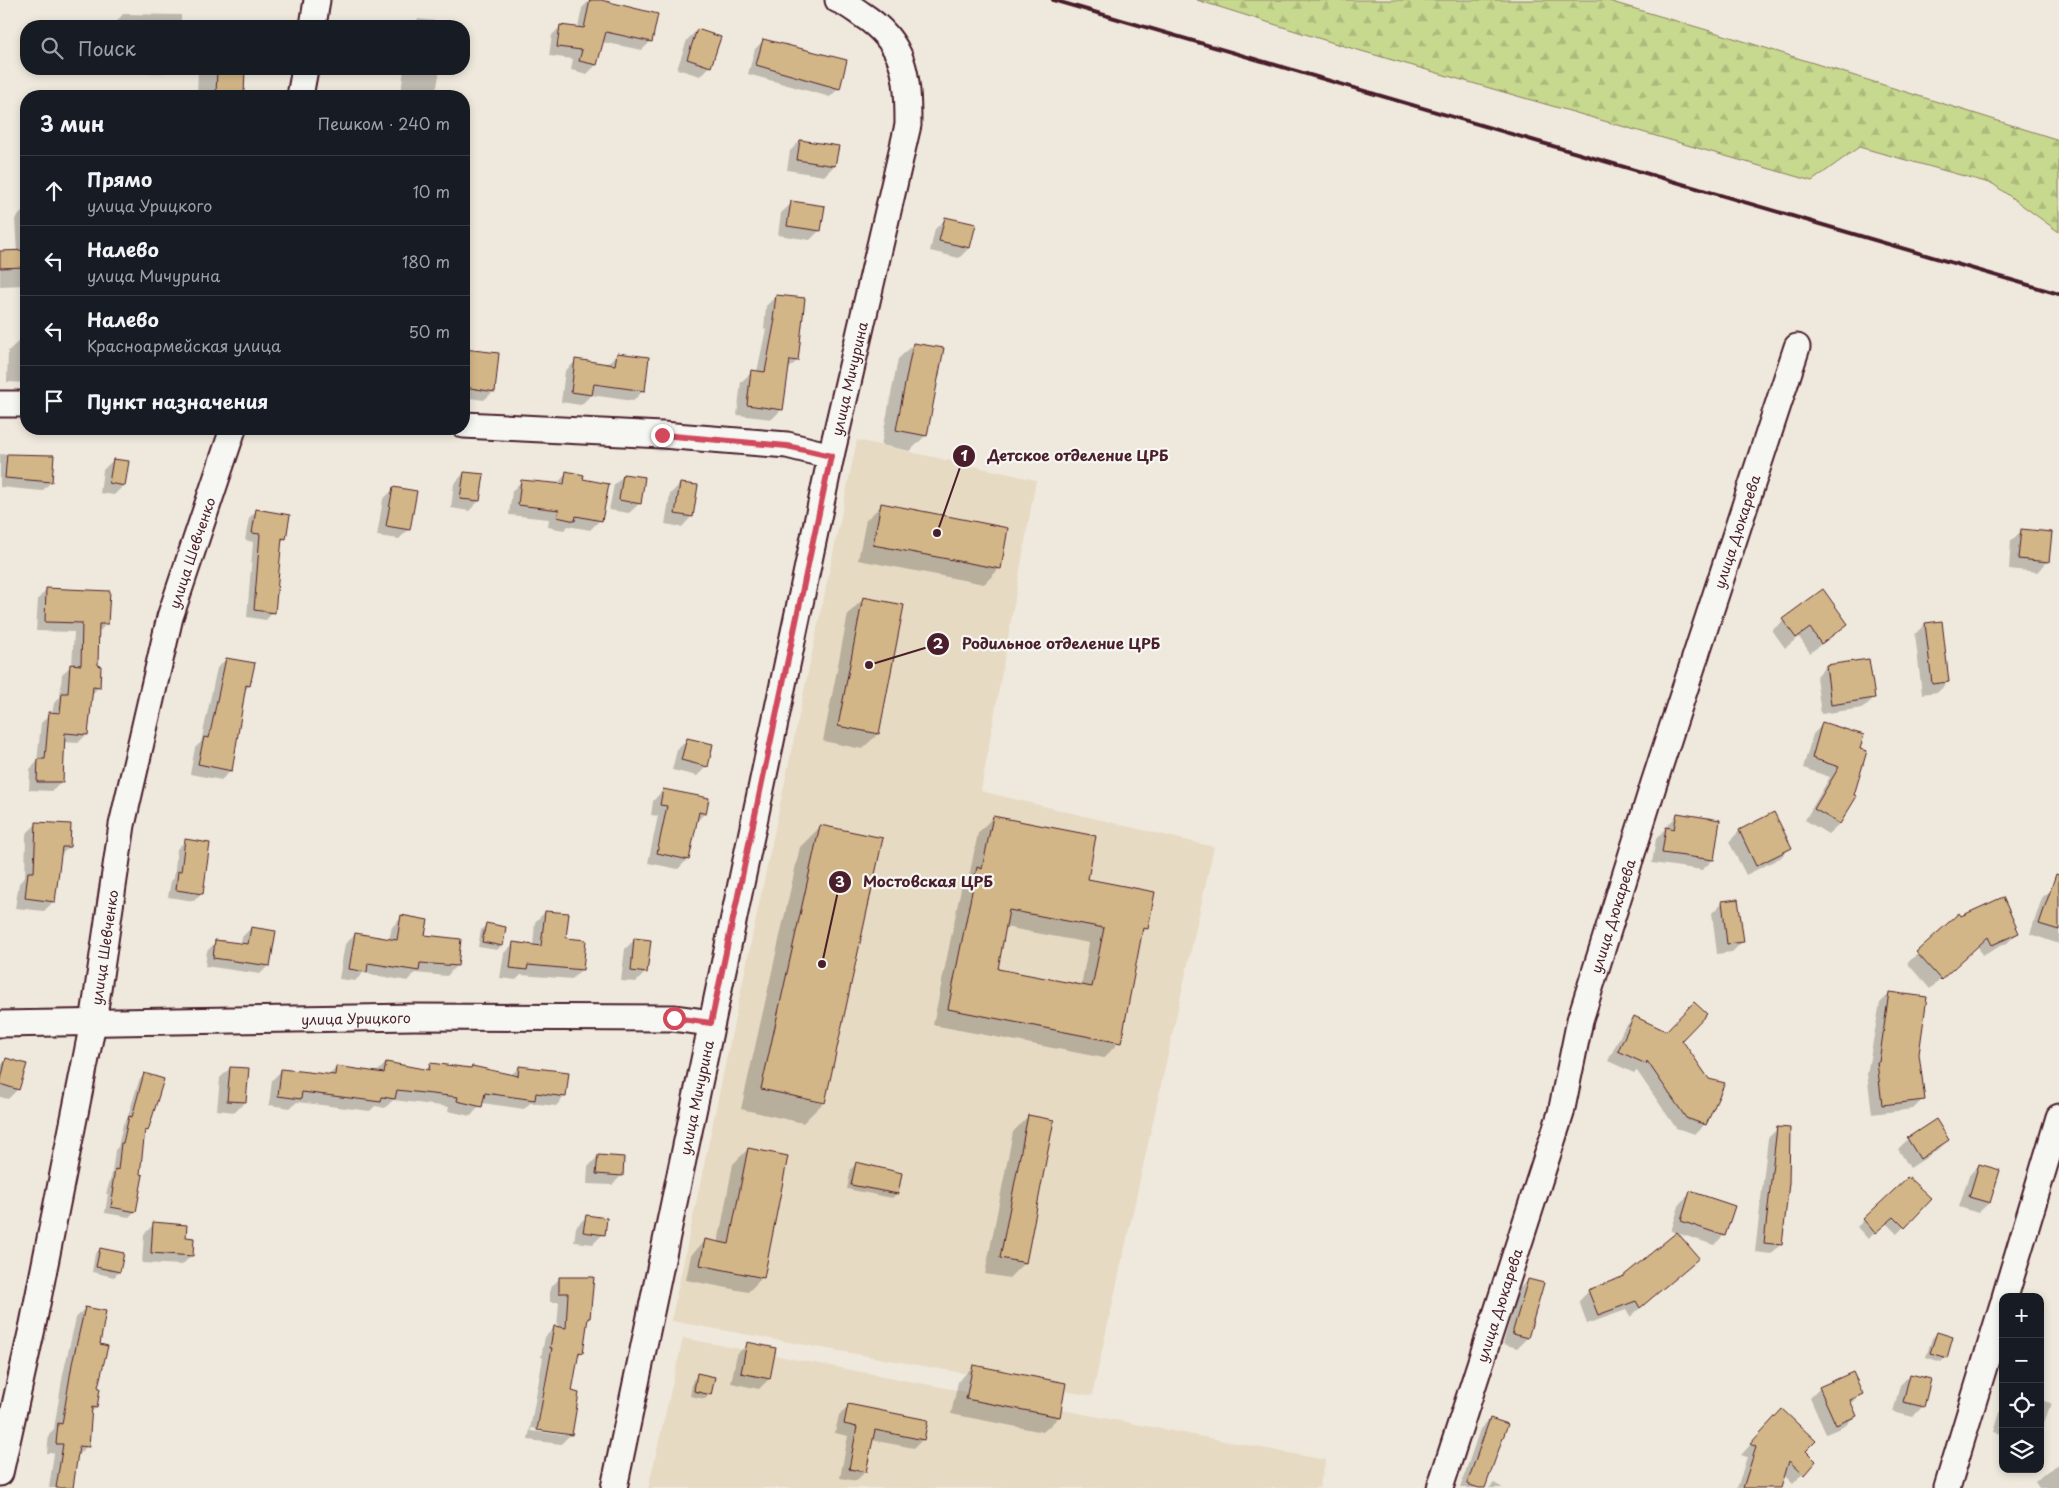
<!DOCTYPE html>
<html lang="ru">
<meta charset="utf-8">
<style>
:root{--surface:#171b24;--page:#242831;--text:#f1f3f6;--muted:#9ea1a6;--line:#363941}
body{margin:0;font-family:"Playpen Sans",sans-serif;background:var(--page);color:var(--text)}
.controls{position:absolute;right:15px;bottom:15px;display:grid;overflow:hidden;border-radius:10px;box-shadow:0 2px 8px #0003}
.controls button{width:45px;height:45px;display:grid;place-items:center;padding:0;border:0;border-bottom:1px solid var(--line);background:var(--surface);color:var(--text);font:25px sans-serif}
.stop{position:absolute;width:15px;height:15px;margin:-11px;border:4px solid #d1495b;border-radius:50%;background:#fff}
.stop.end{background:#d1495b;border-color:#fff;box-shadow:0 1px 5px #0008}
.list{margin:0;padding:0;list-style:none}
h2{display:flex;justify-content:space-between;align-items:center;height:65px;margin:0;padding:0 20px;font-size:21px}
h2 small{font-size:16px;font-weight:400;color:var(--muted)}
.list li{display:grid;grid-template-columns:32px 1fr auto;gap:15px;align-items:center;box-sizing:border-box;height:70px;padding:0 20px;border-top:1px solid var(--line)}
.list b{display:block;font-size:19px;white-space:nowrap}
.list p{margin:0;font-size:16px;white-space:nowrap;color:var(--muted)}
.list em{font-size:16px;font-style:normal;color:var(--muted)}
.icon{flex:none;width:28px;height:28px;fill:none;stroke:currentColor;stroke-width:2;stroke-linecap:round;stroke-linejoin:round}
.map{position:relative;flex:none;width:2059px;height:1488px;overflow:hidden}
.search{position:absolute;background:var(--surface);box-shadow:0 2px 8px #0003;left:20px;top:20px;width:450px;height:55px;display:flex;align-items:center;gap:12px;box-sizing:border-box;padding:0 18px;border-radius:20px;color:var(--muted);font-size:19px}
.panel{position:absolute;background:var(--surface);box-shadow:0 2px 8px #0003;left:20px;top:90px;width:450px;height:345px;border-radius:20px}
.map>svg:first-child{display:block}
</style>
<div class="map">
<svg width="2059" height="1488" viewBox="0 0 2059 1488">
<defs>
<pattern id="forest-firs" width="22" height="20" patternUnits="userSpaceOnUse" patternTransform="scale(1.25)"><rect width="22" height="20" fill="#c7d98e"/><path d="M5 1l3.5 6h-7zM16 11l3.5 6h-7z" fill="#acba7b"/></pattern>
</defs>
<rect width="100%" height="100%" fill="#efe9dd"/>
<filter id="ink" filterUnits="userSpaceOnUse"><feTurbulence type="fractalNoise" baseFrequency=".02" numOctaves="2"/><feDisplacementMap in="SourceGraphic" scale="10" xChannelSelector="R" yChannelSelector="G"/><feConvolveMatrix kernelMatrix="1 2 1 2 8 2 1 2 1" color-interpolation-filters="sRGB"/></filter>
<g filter="url(#ink)">
<path fill="#e7dac3" d="M857 440 1036 480 981 791 1214 847 1092 1396 671 1321Z
M683 1338 1326 1460 1319 1488H648Z"/>
<path fill="url(#forest-firs)" stroke="#887c5c" d="M1197 0H1605L1724 35 2059 140V232L1993 184 1859 147 1812 181 1337 44Z"/>
<path fill="#0003" fill-rule="evenodd" d="M590 0H595L651 41 642 50 602 42 596 65 587 74 571 70 573 59 549 56 552 35 561 26 578 28 582 8Z
M123 14 181 15V26H113Z
M418 19 445 22V26H411Z
M220 23 246 24V26H217Z
M697 30 710 66 700 76 677 69 687 40Z
M764 40 839 88 830 97 748 74 755 49Z
M121 69H166L162 73 121 72Z
M198 69H244L242 96H197Z
M404 69H440L437 87 428 96 401 92Z
M800 141 837 147 834 166 824 176 787 170 790 151Z
M792 203 820 230 810 240 778 235 781 213Z
M26 208V285L0 286V253L17 252 15 219Z
M946 219 969 248 959 258 930 251 935 229Z
M776 296 797 361 787 370 782 409 772 419 737 415 741 382 752 372H757L766 329H764L766 306Z
M19 341H26V383L7 382 8 351Z
M464 343H468L467 351 494 391 484 400 469 398V395L464 394Z
M914 344 926 435 910 451 881 445 898 359Z
M617 354 644 390 633 401 591 395 581 405 561 402 565 371 576 361 606 365Z
M0 454 30 457 51 482 42 491 0 487Z
M113 460 124 485 114 495 100 493 103 470Z
M464 473 479 501 469 511 451 508 454 484Z
M567 473 582 480 600 520 590 530 568 526 564 530 548 527 549 519 509 515 512 491 522 481 556 485Z
M624 475 640 503 629 513 609 510 614 485Z
M680 484 692 516 682 527 665 524 670 494Z
M394 489 409 529 399 539 377 536 383 499Z
M882 505 1007 529 999 569 984 584 858 560 866 520Z
M256 511 285 538 280 543 273 612 266 620 247 617 253 542 245 540 249 518Z
M2021 531 2047 562 2037 572 2009 569 2011 541Z
M47 589 107 623 98 633 96 667 99 687 91 695 87 734 78 743 64 742 62 782 52 791 29 790 30 769 37 762 41 723 50 714H52L54 703 60 697 62 674 72 665 74 632 36 631 38 599Z
M1823 591 1847 624 1810 653 1799 637 1785 648 1772 630Z
M864 598 878 734 862 749 823 741 848 614Z
M1925 624 1948 682 1938 692 1922 694 1915 634Z
M226 659 253 664 249 686 243 692 231 771 221 780 190 774 195 748 201 742 217 668Z
M1868 660 1874 698 1863 708 1821 714 1816 677 1826 666Z
M1823 724 1859 750 1853 796 1855 797 1839 824 1828 834 1805 820 1830 777 1803 768 1813 734Z
M687 740 707 766 697 776 672 770 677 750Z
M663 790 705 813 696 822 688 859 678 869 648 863 658 816 651 815 653 801Z
M1774 814 1790 848 1780 858 1746 875 1729 842 1739 831Z
M1677 815 1718 821 1713 860 1702 870 1652 863 1656 839Z
M993 817 1087 880 1147 928 1140 934 1119 1042 1104 1058 933 1025 962 884 969 877 978 833ZM1005 927 1089 943 1081 986 996 970Z
M37 823 69 847 59 857 54 901 44 911 15 908 19 883 25 877 26 834Z
M821 826 824 1102 803 1123 741 1109 800 847Z
M185 841 202 893 194 901 168 897 171 881 174 878 177 849Z
M2052 888 2059 890V944L2030 934 2042 898Z
M1722 903 1742 942 1732 952 1717 954 1712 913Z
M545 912 565 939 582 969 572 979 521 975 516 980 500 978 504 953 514 943 533 946 535 922Z
M402 917 457 965 447 976 415 973 407 981 363 973 355 981 339 979 345 944 356 934 389 940 392 927Z
M1961 918 2018 933 2007 943 1982 955 1978 946 1930 989 1907 963Z
M486 925 502 945 497 950 478 947 481 930Z
M251 928 269 965 260 974 205 966 207 951 216 942 241 945 242 937Z
M635 939 646 972 636 982 621 981 625 949Z
M1890 993 1918 1054 1923 1099 1913 1109 1872 1114 1867 1074 1880 1003Z
M1634 1018 1680 1040 1705 1124 1695 1134 1676 1128 1637 1071 1634 1073 1608 1061 1624 1028Z
M7 1059 18 1089 8 1099 0 1097V1066Z
M386 1063 425 1070 431 1064 510 1076 519 1067 565 1096 556 1106 530 1103 524 1109 482 1103 471 1116 448 1111 449 1107 393 1100 385 1108 375 1106 370 1111 297 1102 290 1108 269 1105 272 1080 282 1070 329 1075 336 1068 376 1073Z
M230 1068 245 1102 235 1112 217 1110 220 1078Z
M145 1074 147 1130 143 1135 135 1211 129 1217 105 1213 108 1194H106L112 1174 115 1150 118 1147 123 1124 127 1119 139 1081Z
M1028 1116 1024 1263 1009 1278 985 1274 1013 1132Z
M1935 1121 1948 1140 1938 1150 1910 1168 1898 1149 1908 1139Z
M1778 1128 1781 1244 1771 1254 1755 1252 1768 1138Z
M748 1149 763 1277 748 1292 686 1280 691 1255 706 1240 718 1243 733 1164Z
M598 1156 622 1175 612 1185 587 1184 588 1167Z
M856 1164 897 1194 892 1198 847 1189 851 1169Z
M1979 1165 1998 1171 1989 1203 1978 1213 1959 1207 1969 1175Z
M1691 1193 1724 1235 1714 1245 1671 1231 1680 1203Z
M1930 1199 1897 1234 1886 1223 1868 1239 1857 1227 1864 1220Z
M586 1217 603 1234 593 1244 574 1242 576 1227Z
M154 1224 184 1238 192 1255 182 1265 142 1263 144 1234Z
M100 1249 122 1254 119 1272 114 1277 92 1272 95 1254Z
M1698 1258 1630 1317 1626 1310 1587 1324 1579 1301 1589 1291Z
M560 1278 589 1317 586 1320 582 1352 577 1357 570 1392 571 1434 561 1444 528 1440 543 1358 541 1357 545 1337 554 1328H557L559 1302H550V1288ZM531 1428 565 1433V1435L531 1431Z
M1528 1280 1527 1338 1517 1348 1503 1344 1518 1290Z
M85 1308 99 1345 96 1408 91 1412 87 1446 77 1456 72 1488H49L54 1453H47L49 1434 54 1429 63 1374 76 1318Z
M1937 1333 1946 1357 1941 1362 1926 1357 1932 1338Z
M748 1344 769 1379 759 1389 731 1383 737 1354Z
M973 1366 1059 1417 1043 1432 951 1414 958 1382Z
M698 1375 710 1394 705 1399 690 1396 693 1380Z
M1910 1375 1923 1406 1913 1417 1893 1412 1900 1385Z
M1820 1388 1862 1394 1851 1404 1855 1416 1845 1426 1826 1434 1810 1398Z
M2040 1400 2051 1403 2040 1435Z
M2003 1403V1434L1994 1432Z
M848 1406 923 1439 914 1448 871 1440 865 1472 856 1481 840 1478 848 1436 835 1433 839 1415Z
M1490 1419 1484 1488H1460L1480 1429Z
M1772 1421 1815 1461 1793 1484 1784 1475 1780 1488H1737L1747 1457 1741 1455Z
M2059 1464V1488H2039L2035 1482 2046 1472Z
M1494 1483 1503 1488H1489Z"/>
<path fill="#d3b687" stroke="#4a1f2b" fill-rule="evenodd" d="M590 0H601L658 14 652 42 606 32 597 65 579 61 582 50 557 47 560 25 584 28Z
M697 29 721 37 711 67 687 59Z
M763 39 847 60 840 89 756 65Z
M217 69H245L244 96H216Z
M800 140 839 146 835 166 797 160Z
M791 201 825 206 821 231 787 226Z
M945 217 976 224 970 248 939 241Z
M26 250V267L0 268V251Z
M776 295 805 298 798 361 790 360 783 410 747 405 751 370 765 372 775 319H773Z
M913 343 944 348 927 436 896 430Z
M464 349 499 353 495 392 464 387Z
M617 353 649 357 645 391 594 384 592 395 571 392 575 359 615 365Z
M7 454 54 455 52 482 5 478Z
M113 459 129 461 125 486 109 483Z
M566 471 584 475 583 479 609 484 602 521 576 516 575 521 557 517 559 510 518 505 521 480 564 484Z
M464 472 484 474 480 501 460 499Z
M623 474 645 477 641 504 619 500Z
M680 483 698 485 693 517 675 514Z
M393 487 417 491 410 530 386 526Z
M881 503 1008 528 1001 569 873 545Z
M256 509 290 515 286 539 282 538 275 613 254 610 260 534 252 533Z
M2021 529 2052 532 2049 562 2018 559Z
M46 588 110 591 108 624H99L98 665 101 666 100 688 93 687 88 735 65 733 63 782H37L38 759H45L49 712 60 713 62 693H68L70 664 81 665 82 623 45 622Z
M1823 589 1848 624 1821 644 1810 628 1796 638 1782 619Z
M863 597 904 605 879 734 838 726Z
M1942 621 1949 682 1932 684 1925 623Z
M226 658 255 663 250 686 246 685 232 771 198 764 204 737 209 738Z
M1869 659 1875 698 1831 705 1826 665Z
M1822 722 1864 735 1860 749 1867 751 1854 795 1857 796 1840 824 1814 809 1839 767 1812 758Z
M687 738 713 744 708 767 681 760Z
M663 789 709 798 706 814 699 812 689 860 657 853 667 806 660 805Z
M1774 812 1792 848 1756 866 1739 830Z
M1677 813 1720 820 1714 860 1662 853 1666 827 1674 829Z
M993 816 1096 836 1088 879 1155 892 1148 929 1143 928 1121 1043 948 1009 977 867 982 869ZM1009 910 1104 928 1092 987 998 969Z
M36 822 71 824 70 847H62L55 902 25 898 28 872H34Z
M820 825 883 838 825 1103 761 1089Z
M185 839 210 843 203 894 176 890 178 871 181 872Z
M2056 874 2059 875V930L2039 924Z
M2003 897 2019 933 1992 945 1988 937 1941 980 1916 952 1959 913 1961 916Z
M1738 899 1744 942 1727 944 1722 901Z
M545 911 569 913 566 938 586 940 583 970 528 965 527 970 510 968 513 942 541 946Z
M401 915 428 920 425 935 461 939 458 966 420 963 419 971 368 963 367 972 349 969 355 933 397 940Z
M486 923 506 927 503 946 482 942Z
M251 927 276 931 270 966 213 958 215 940 248 944Z
M634 938 651 940 647 973 631 971Z
M1889 992 1927 997 1919 1054 1925 1100 1882 1105 1877 1062H1879Z
M1694 1002 1707 1014 1682 1040 1709 1079 1725 1083 1706 1125 1686 1118 1647 1061 1646 1064 1618 1051 1634 1016 1666 1031Z
M6 1058 27 1064 19 1090 0 1084Z
M386 1062 429 1070 430 1063 471 1068 472 1066 518 1076 519 1066 569 1072 566 1097 536 1093 535 1100 485 1093 482 1107 457 1101 458 1097 397 1090 395 1099 382 1097 381 1102 302 1092 301 1099 278 1096 281 1069 335 1075 336 1066 384 1073Z
M230 1067 249 1068 246 1102 227 1101Z
M144 1073 164 1079 148 1131 145 1130 140 1174 143 1175 136 1212 111 1207 114 1188H112L115 1169 118 1170 121 1143H123L129 1116 132 1117Z
M1028 1115 1054 1120 1026 1263 1000 1258Z
M1936 1119 1949 1140 1920 1159 1907 1138Z
M1777 1127 1790 1128 1789 1183 1782 1245 1764 1243Z
M748 1148 788 1156 764 1278 700 1265 705 1239 729 1244Z
M598 1155 624 1157 623 1176 596 1174Z
M856 1162 902 1173 898 1194 851 1185Z
M1979 1164 2000 1170 1990 1203 1969 1197Z
M1908 1177 1932 1199 1905 1228 1894 1217 1875 1233 1863 1219Z
M1690 1191 1735 1206 1725 1236 1681 1221Z
M586 1215 607 1218 605 1235 583 1232Z
M153 1222 187 1225 186 1237 194 1238 193 1256 151 1253Z
M1677 1232 1699 1258 1640 1308 1636 1301 1598 1315 1588 1290 1622 1277Z
M100 1248 124 1253 120 1272 96 1267Z
M559 1277H594L590 1318H588L583 1353 579 1352 572 1391 579 1393 572 1435 537 1430 552 1348H550L554 1326 566 1328 568 1293H559Z
M1528 1279 1544 1283 1528 1338 1512 1334Z
M85 1307 106 1311 100 1344 108 1346 98 1387 100 1388 97 1408 92 1407 89 1447 79 1446 73 1488H56L63 1444H56L58 1423 62 1424 72 1364Z
M1937 1332 1953 1337 1947 1358 1930 1353Z
M747 1342 776 1348 770 1379 741 1373Z
M973 1365 1066 1383 1060 1417 966 1399Z
M1853 1372 1863 1394 1850 1400 1857 1416 1836 1425 1819 1387Z
M697 1373 715 1377 711 1395 694 1391Z
M1910 1374 1931 1379 1924 1407 1903 1402Z
M848 1404 928 1420 924 1440 875 1430 866 1472 849 1469 857 1427 844 1424Z
M1782 1409 1816 1441 1806 1451 1816 1461 1804 1475 1789 1461 1781 1488H1743L1756 1447 1750 1444Z
M1490 1418 1508 1424 1485 1488H1479L1467 1484Z"/>
<g fill="none" stroke-linecap="round" stroke-linejoin="round">
<g stroke="#4a1f2b" stroke-width="29">
<g id="minor">
<path d="M313 26 317 0"/>
<path d="M300 96 305 69"/>
<path d="M0 404H26"/>
<path d="M464 425 662 435 787 445 831 456"/>
<path id="s1" d="M0 1024 414 1017 673 1018 711 1023"/>
<path d="M2005 1297 2059 1117"/>
<path id="s2" d="M0 1473 33 1324 93 1023 122 825 170 617 233 429"/>
<path id="s3" d="M614 1488 831 456 908 125C908 76 906 43 861 14 854 9 846 3 838 0"/>
<path id="s4" d="M1440 1488 1561 1113 1580 1020 1654 783 1797 347"/>
<path d="M1947 1488 2003 1304"/>
</g>
</g>
<use href="#minor" stroke="#f6f6f2" stroke-width="25"/>
<path stroke="#4a1f2b" stroke-width="4" d="M1053 0 2059 294"/>
</g>
</g>
<g fill="none" stroke-linecap="round" stroke-linejoin="round" filter="url(#ink)">
<path stroke="#d1495b" stroke-width="6" d="M662 435 787 446 831 456 711 1023 674 1018"/>
</g>
<g text-anchor="middle" dominant-baseline="central" stroke-width="4.5" stroke-linejoin="round" paint-order="stroke">
<g font-size="14" fill="#4a1f2b" stroke="#f6f6f2">
<text stroke="none"><textPath href="#s3" startOffset="1134">улица Мичурина</textPath></text>
<text stroke="none"><textPath href="#s4" startOffset="1002">улица Дюкарева</textPath></text>
<text stroke="none"><textPath href="#s2" startOffset="941">улица Шевченко</textPath></text>
<text stroke="none"><textPath href="#s4" startOffset="598">улица Дюкарева</textPath></text>
<text stroke="none"><textPath href="#s2" startOffset="536">улица Шевченко</textPath></text>
<text stroke="none"><textPath href="#s1" startOffset="356">улица Урицкого</textPath></text>
<text stroke="none"><textPath href="#s3" startOffset="399">улица Мичурина</textPath></text>
<text stroke="none"><textPath href="#s4" startOffset="192">улица Дюкарева</textPath></text>
</g>
</g>
<path fill="none" stroke="#4a1f2b" stroke-width="2" d="M937 533L964 456M869 665L938 644M822 964L840 882"/>
<g fill="#4a1f2b" stroke="#f6f6f2" stroke-width="2">
<circle cx="937" cy="533" r="5"/>
<circle cx="869" cy="665" r="5"/>
<circle cx="822" cy="964" r="5"/>
<circle cx="964" cy="456" r="12"/>
<circle cx="938" cy="644" r="12"/>
<circle cx="840" cy="882" r="12"/>
</g>
<g font-size="15" text-anchor="middle" font-weight="bold" fill="#fff">
<text x="964" y="461">1</text>
<text x="938" y="649">2</text>
<text x="840" y="887">3</text>
</g>
<g font-size="15" text-anchor="middle" font-weight="bold" fill="#4a1f2b" stroke="#f6f6f2" stroke-width="4.5" stroke-linejoin="round" paint-order="stroke">
<text x="1078" y="461">Детское отделение ЦРБ</text>
<text x="1061" y="649">Родильное отделение ЦРБ</text>
<text x="928" y="887">Мостовская ЦРБ</text>
</g>
</svg>
<div class="controls">
<button>+</button>
<button>−</button>
<button><svg class="icon" aria-label="locate" viewBox="0 0 24 24"><circle cx="12" cy="12" r="6"/><path d="M12 2v4M12 18v4M2 12h4M18 12h4"/></svg></button>
<button><svg class="icon" aria-label="layers" viewBox="0 0 24 24"><path d="M12 4l9 5-9 5-9-5zM3 14l9 5 9-5"/></svg></button>
</div>
<div class="stop" style="left:674px;top:1018px"></div>
<div class="stop end" style="left:662px;top:435px"></div>
<div class="search"><svg class="icon" aria-label="search" viewBox="0 0 24 24"><circle cx="10" cy="10" r="6"/><path d="M15 15l6 6"/></svg>Поиск</div>
<section class="panel">
<h2>3 мин<small>Пешком · 240 m</small></h2>
<ul class="list">
<li><svg class="icon" aria-label="ahead" viewBox="0 0 24 24"><path d="M12 20V5M6 11l6-6 6 6"/></svg><div><b>Прямо</b><p>улица Урицкого</p></div><em>10 m</em></li>
<li><svg class="icon" aria-label="left" viewBox="0 0 24 24"><path d="M17 20v-9H6M10 6l-5 5 5 5"/></svg><div><b>Налево</b><p>улица Мичурина</p></div><em>180 m</em></li>
<li><svg class="icon" aria-label="left" viewBox="0 0 24 24"><path d="M17 20v-9H6M10 6l-5 5 5 5"/></svg><div><b>Налево</b><p>Красноармейская улица</p></div><em>50 m</em></li>
<li><svg class="icon" aria-label="arrive" viewBox="0 0 24 24"><path d="M6 21V4h12l-3 4 3 4H6"/></svg><div><b>Пункт назначения</b></div></li>
</ul>
</section>
</div>
